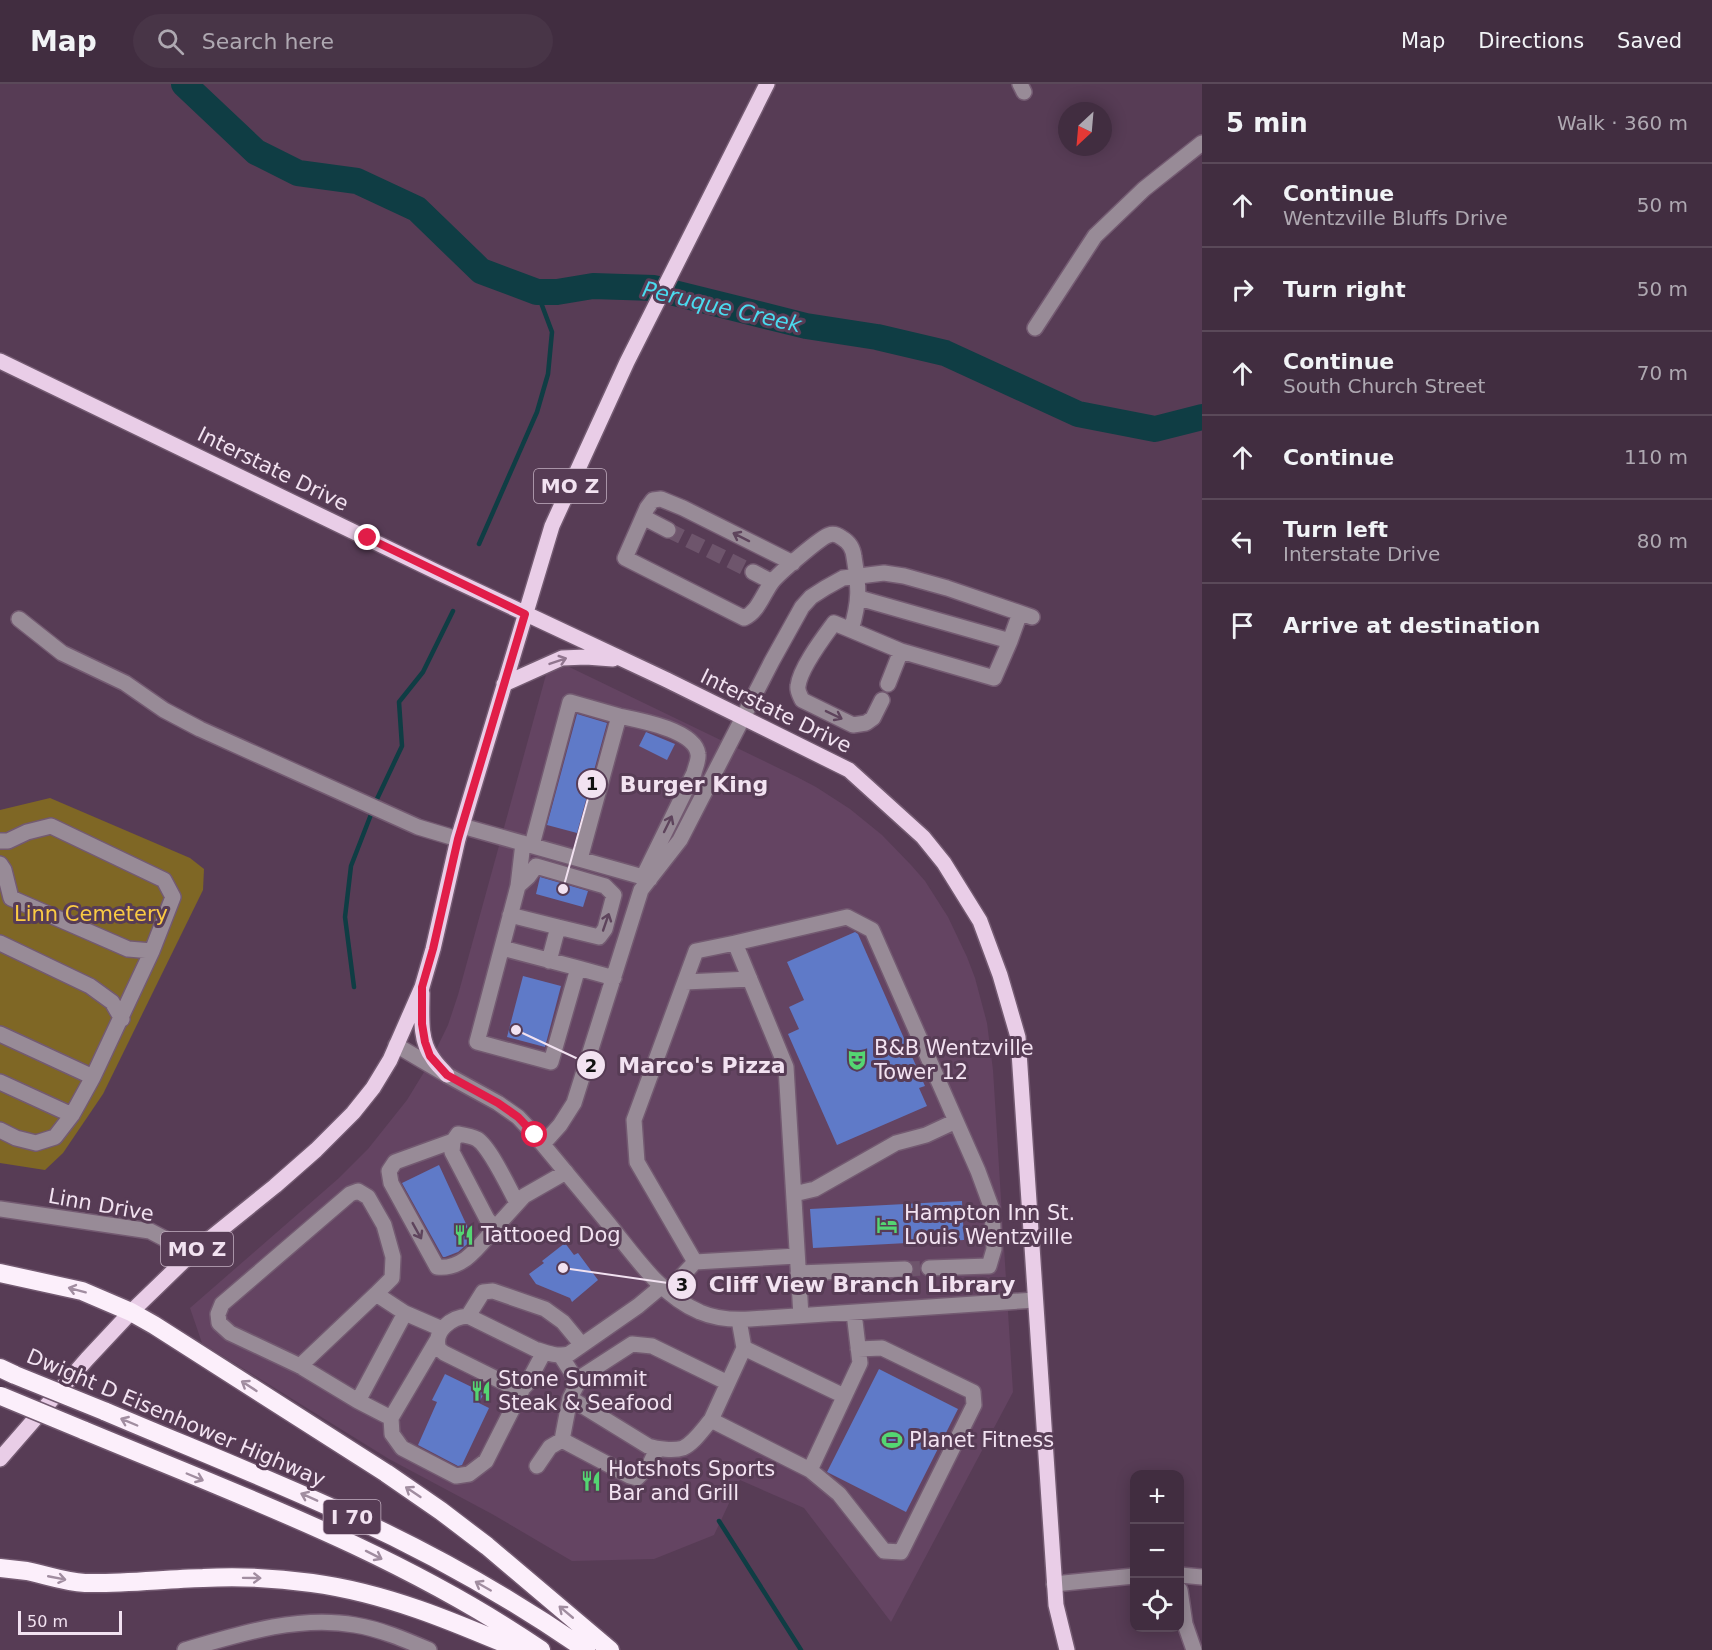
<!DOCTYPE html>
<meta charset="utf-8">
<style>
:root{--surface:#412d40;--page:#483547;--text:#f1f3f6;--muted:#aea8b1;--line:#5a4959}
body{margin:0;font-family:"DejaVu Sans",sans-serif;background:var(--page);color:var(--text)}
.controls{position:absolute;right:18px;bottom:18px;display:grid;overflow:hidden;border-radius:12px;box-shadow:0 3px 15px #0003}
.controls button{width:54px;height:54px;display:grid;place-items:center;padding:0;border:0;border-bottom:2px solid var(--line);background:var(--surface);color:var(--text);font:30px sans-serif}
.compass{position:absolute;left:1058px;top:18px;width:54px;height:54px;border-radius:50%;background:var(--surface);box-shadow:0 3px 15px #0003;rotate:206deg}
.scale{position:absolute;left:18px;bottom:15px;width:104px;box-sizing:border-box;padding-left:6px;border:3px solid #f2e2f1;border-top:0;font-size:16px;line-height:21px;white-space:nowrap;color:#f2e2f1;-webkit-text-stroke:4px #573c55;paint-order:stroke}
.stop{position:absolute;width:18px;height:18px;margin:-14px;border:4px solid #e11d48;border-radius:50%;background:#fff}
.stop.end{background:#e11d48;border-color:#fff;box-shadow:0 2px 6px #0008}
.list{margin:0;padding:0;list-style:none}
h2{display:flex;justify-content:space-between;align-items:center;height:78px;margin:0;padding:0 24px;font-size:26px}
h2 small{font-size:20px;font-weight:400;color:var(--muted)}
.list li{display:grid;grid-template-columns:39px 1fr auto;gap:18px;align-items:center;box-sizing:border-box;height:84px;padding:0 24px;border-top:2px solid var(--line)}
.list b{display:block;font-size:22px;white-space:nowrap}
.list p{margin:0;font-size:20px;white-space:nowrap;color:var(--muted)}
.list em{font-size:20px;font-style:normal;color:var(--muted)}
.icon{flex:none;width:33px;height:33px;fill:none;stroke:currentColor;stroke-width:2;stroke-linecap:round;stroke-linejoin:round}
.map{position:relative;flex:none;width:1202px;height:1566px;overflow:hidden}
header{display:flex;align-items:center;gap:36px;box-sizing:border-box;height:84px;padding:0 30px;background:var(--surface);border-bottom:2px solid var(--line)}
header strong{font-size:28px}
nav{display:flex;gap:33px;margin-inline-start:auto;font-size:21px}
.search{width:420px;height:54px;background:var(--page);display:flex;align-items:center;gap:15px;box-sizing:border-box;padding:0 21px;border-radius:33px;color:var(--muted);font-size:22px}
main{display:flex}
aside{flex:1;background:var(--surface)}
.map>svg:first-child{display:block}
</style>
<header>
<strong>Map</strong>
<div class="search"><svg class="icon" aria-label="search" viewBox="0 0 24 24"><circle cx="10" cy="10" r="6"/><path d="M15 15l6 6"/></svg>Search here</div>
<nav><a>Map</a><a>Directions</a><a>Saved</a></nav>
</header>
<main>
<div class="map">
<svg width="1202" height="1566" viewBox="0 0 1202 1566">
<rect width="100%" height="100%" fill="#573c55"/>
<path fill="#644462" d="M561 579 797 693 816 703 850 725 882 751 911 781 925 797 948 833 967 873 975 894 987 939 993 986 1013 1308 891 1538 804 1424 740 1396 714 1451 654 1475 572 1477 492 1430 389 1375 202 1259 190 1224 339 1094 368 1065 407 1016 429 980 448 941 458 911 547 587Z"/>
<path fill="#7f6725" d="M50 714 190 774 204 785 203 806 103 1010 63 1069 45 1086 0 1079V726Z"/>
<g fill="none" stroke-linecap="round" stroke-linejoin="round">
<path stroke="#0f3d44" stroke-width="4.5" d="M479 460 537 328 548 290 552 248 537 208
M354 903 345 833 351 782 377 715 402 662 399 618 423 588 453 527
M719 1437 801 1566"/>
<path stroke="#0f3d44" stroke-width="26" d="M184 0 256 68 298 89 357 97 417 125 481 187 537 208H557L593 202 654 204 806 242 877 253 945 269 1078 330 1155 345 1202 333"/>
</g>
<path fill="#5f7ac8" d="M577 630 607 639 577 749 547 741Z
M646 648 675 660 667 676 639 662Z
M540 793 588 807 583 823 536 810Z
M855 848 858 850 925 1002 919 1004 927 1022 837 1061 788 950 799 945 789 923 804 916 787 878Z
M523 892 561 902 545 963 507 953Z
M439 1081 473 1155 458 1168 445 1173H443L402 1099Z
M962 1117 964 1156 813 1164 810 1125Z
M565 1159 574 1171 578 1169 598 1196 572 1218 570 1214 536 1200 529 1190 544 1179 542 1177Z
M879 1285 958 1325 906 1428 827 1388Z
M445 1290 484 1309 479 1319 489 1324 462 1381 458 1382 418 1361 437 1318 432 1316Z"/>
<g fill="none" stroke-linecap="round" stroke-linejoin="round">
<path stroke="#6e556c" stroke-width="15" stroke-dasharray="15 8" stroke-linecap="butt" d="M668 446 753 488
M905 1185 929 1184"/>
<g stroke="#735a71" stroke-width="18">
<path id="minor" d="M1020 0 1024 8
M1035 244 1095 152 1144 105 1202 59
M643 433 668 446
M793 479 683 424 661 415 653 416 647 424 625 474 744 534C758 528 763 510 772 498 778 490 821 453 829 451 834 449 838 451 842 454 849 458 853 464 854 473 859 503 860 516 851 546L834 539C823 554 800 584 798 602 797 607 800 611 802 616L853 641 866 639 873 634 882 616
M753 488 772 498
M19 535 62 569 125 599 164 626 200 645 418 743 458 755
M851 546 901 567 994 594 1010 557 859 514
M1010 557 1020 529
M888 600 901 567
M619 632C639 636 695 646 698 670 699 676 695 684 694 689L643 793
M462 742 650 795
M0 757H8L27 748 51 742 164 796 173 813 152 867 93 993 72 1031 55 1053 36 1059 16 1054 0 1046
M523 759 518 802 477 958 551 978 578 884 614 894
M532 761 570 618 619 632 580 775
M0 780 4 786 11 814 128 865 152 867
M518 802 528 793 536 782 605 802 614 811 605 845 599 853 558 843
M510 831 558 843 549 877
M0 859 90 902 112 918 122 935
M735 859 847 833 872 846 956 1037 926 1051 896 1059 815 1105 794 1110
M502 864 578 884
M685 898 750 895
M0 950 93 993
M396 961 447 991 498 1019 518 1033 535 1051C559 1080 584 1110 608 1139 634 1171 661 1212 700 1228 716 1235 733 1236 750 1235L1035 1216
M0 998 72 1031
M453 1057 395 1078 389 1087 391 1099 437 1183C464 1186 479 1162 495 1144
M543 1060 560 1041 574 1019 641 806 680 756 772 577 802 523 811 513 825 504 843 494 884 489 904 492 947 504 1032 533
M517 1119C509 1104 490 1063 477 1055 471 1052 464 1051 458 1050L453 1057 452 1068 487 1135 495 1144 524 1112 566 1088
M0 1125 150 1147 192 1169
M797 1172 695 1178 637 1078 634 1036 696 867 735 859 786 983 801 1232
M929 1184 989 1182 994 1165 992 1125 978 1087 956 1037
M798 1189 905 1185
M668 1207 695 1178
M468 1232 483 1208 493 1207 545 1225 563 1238 582 1261
M739 1236 744 1264 711 1336 810 1386 860 1279 854 1229
M437 1256 391 1334 392 1350 402 1364 456 1392 469 1390 486 1377 523 1304
M744 1264 844 1312
M544 1268 527 1300 523 1304H515L444 1269 439 1265C432 1247 452 1233 468 1232L535 1265C547 1269 557 1273 569 1270L638 1222 662 1202
M561 1272 573 1291 581 1293 570 1314 648 1362C657 1365 674 1367 683 1364 694 1359 703 1345 711 1336
M300 1282 376 1210
M581 1293 632 1260 652 1262 728 1299
M358 1317 300 1282 230 1249 219 1239 218 1230 222 1220 350 1110 358 1107 368 1113 384 1141 393 1173 392 1194 376 1210 405 1229
M391 1334 358 1317 405 1229 442 1245
M562 1356 630 1392 637 1394 649 1382 657 1365
M537 1382 550 1363 562 1356 570 1314
M810 1386 839 1410 884 1467 901 1468 974 1321 973 1308 882 1264 858 1265
M1180 1491 1202 1493
M1054 1500 1134 1492
M1180 1506 1185 1540 1194 1566
M185 1566C239 1550 298 1531 355 1541 380 1545 406 1556 429 1566"/>
</g>
<g stroke="#735a71" stroke-width="18">
<path id="major" d="M0 277 439 489 667 596 849 686 923 753 944 779 980 837 1000 891 1018 953 1056 1521 1067 1566
M504 600 562 574 586 573 613 575
M422 909C422 929 419 956 432 973 436 980 442 985 447 991
M0 1375 87 1275 131 1228 192 1169 275 1102 316 1066 353 1029 373 1004 390 976 422 903 433 865 458 755 552 442 627 278 767 0"/>
</g>
<g stroke="#735a71" stroke-width="21">
<path id="highway" d="M0 1189 82 1207 131 1228 154 1241 386 1389 441 1427 487 1462 610 1566
M0 1284 15 1291
M104 1327C186 1362 270 1395 352 1433 433 1470 512 1515 586 1566
M83 1346C239 1411 401 1470 541 1566
M0 1484C9 1485 18 1486 27 1487 46 1491 65 1498 85 1499 124 1500 164 1495 203 1494 240 1492 277 1494 312 1499 386 1509 452 1537 520 1566"/>
</g>
<use href="#minor" stroke="#988b97" stroke-width="15"/>
<use href="#major" stroke="#e9cde7" stroke-width="15"/>
<use href="#highway" stroke="#fceffb" stroke-width="18"/>
<g stroke="#735a71" stroke-width="21" stroke-linecap="butt">
<path id="highway-bridge" d="M15 1291 104 1327
M1 1312 83 1346"/>
</g>
<use href="#highway-bridge" stroke="#fceffb" stroke-width="18"/>
</g>
<defs><path id="oneway-shaft" d="M-6 0H5M1.5-3L5.5 0L1.5 3" fill="none" stroke-width="1.6" stroke-linecap="round" stroke-linejoin="round" transform="scale(1.5)"/></defs>
<g stroke="#5e445c">
<use href="#oneway-shaft" transform="translate(741 453) rotate(-153)"/>
<use href="#oneway-shaft" transform="translate(834 631) rotate(26)"/>
<use href="#oneway-shaft" transform="translate(668 740) rotate(-64)"/>
<use href="#oneway-shaft" transform="translate(606 838) rotate(-71)"/>
<use href="#oneway-shaft" transform="translate(417 1147) rotate(61)"/>
</g>
<use stroke="#91768f" href="#oneway-shaft" transform="translate(558 577) rotate(-19)"/>
<g stroke="#a18da0">
<use href="#oneway-shaft" transform="translate(77 1206) rotate(-165)"/>
<use href="#oneway-shaft" transform="translate(249 1302) rotate(-147)"/>
<use href="#oneway-shaft" transform="translate(129 1338) rotate(-157)"/>
<use href="#oneway-shaft" transform="translate(195 1393) rotate(23)"/>
<use href="#oneway-shaft" transform="translate(413 1408) rotate(-146)"/>
<use href="#oneway-shaft" transform="translate(309 1413) rotate(-156)"/>
<use href="#oneway-shaft" transform="translate(374 1471) rotate(27)"/>
<use href="#oneway-shaft" transform="translate(57 1494) rotate(11)"/>
<use href="#oneway-shaft" transform="translate(252 1494) rotate(1)"/>
<use href="#oneway-shaft" transform="translate(483 1502) rotate(-150)"/>
<use href="#oneway-shaft" transform="translate(566 1528) rotate(-140)"/>
</g>
<g fill="none" stroke-linecap="round" stroke-linejoin="round">
<path stroke="#e11d48" stroke-width="8" d="M368 454 525 530 458 755 433 865 422 903V940L425 958 430 972 447 991 498 1019 518 1033 535 1051"/>
</g>
<defs>
<g id="theatre-bare" transform="scale(1.62)"><path d="M-5-5.5Q0-4 5-5.5V0Q5 5 0 6Q-5 5-5 0ZM-3.3-2.5H-1v1.5H-3.3ZM1-2.5H3.3v1.5H1ZM-2.8 1Q0 5.5 2.8 1Z" fill="#54d672" stroke="#573c55" stroke-width="2.5" paint-order="stroke"/></g>
<g id="hotel-bare" transform="scale(1.62)"><path d="M-6-4.5h1.5V1H6V5H4.5V3h-9V5H-6ZM-4 0a1.8 1.8 0 1 1 3.6 0ZM.5 0V-2.5h3Q6-2.5 6 0Z" fill="#54d672" stroke="#573c55" stroke-width="2.5" paint-order="stroke"/></g>
<g id="restaurant-bare" transform="scale(1.62)"><path d="M-5-6h1v4h1v-4h1v4h1v-4h1v5L-1.5 .5V6h-2V.5L-5-1ZM5-6V6H3V1.5H1.5Q1.5-4 5-6Z" fill="#54d672" stroke="#573c55" stroke-width="2.5" paint-order="stroke"/></g>
<g id="stadium-bare" transform="scale(1.62)"><path d="M0-5a6.5 5 0 1 0 0 10a6.5 5 0 1 0 0-10ZM-3.5-1.8h7v3.6h-7Z" fill="#54d672" stroke="#573c55" stroke-width="2.5" paint-order="stroke"/></g>
</defs>
<g fill-rule="evenodd">
<use href="#theatre-bare" x="857" y="976"/>
<use href="#hotel-bare" x="887" y="1141"/>
<use href="#restaurant-bare" x="464" y="1151"/>
<use href="#restaurant-bare" x="481" y="1307"/>
<use href="#stadium-bare" x="892" y="1356"/>
<use href="#restaurant-bare" x="591" y="1397"/>
</g>
<g text-anchor="middle" dominant-baseline="central" stroke-width="6" stroke-linejoin="round" paint-order="stroke">
<g fill="#573c55" stroke="#c4b0c2" stroke-width="1.5">
<rect x="534" y="385" width="72" height="34" rx="4.5"/>
<rect x="161" y="1148" width="72" height="34" rx="4.5"/>
<rect x="323.5" y="1416" width="57" height="34" rx="4.5"/>
</g>
<g font-size="20" font-weight="bold" fill="#f2e2f1">
<text x="570" y="402">MO Z</text>
<text x="197" y="1165">MO Z</text>
<text x="352" y="1433">I 70</text>
</g>
<g font-size="21" fill="#f2e2f1" stroke="#573c55">
<text transform="translate(273 385) rotate(26)">Interstate Drive</text>
<text transform="translate(776 627) rotate(26)">Interstate Drive</text>
<text transform="translate(101 1121) rotate(10)">Linn Drive</text>
<text transform="translate(176 1334) rotate(23)">Dwight D Eisenhower Highway</text>
</g>
<g font-size="21" fill="#faca44" stroke="#573c55">
<text x="91" y="830">Linn Cemetery</text>
</g>
<g font-size="21" fill="#f2e2f1" stroke="#573c55" text-anchor="start">
<text x="874" y="964">B&amp;B Wentzville<tspan x="874" dy="24">Tower 12</tspan></text>
<text x="904" y="1129">Hampton Inn St.<tspan x="904" dy="24">Louis Wentzville</tspan></text>
<text x="481" y="1151">Tattooed Dog</text>
<text x="498" y="1295">Stone Summit<tspan x="498" dy="24">Steak &amp; Seafood</tspan></text>
<text x="909" y="1356">Planet Fitness</text>
<text x="608" y="1385">Hotshots Sports<tspan x="608" dy="24">Bar and Grill</tspan></text>
</g>
<g font-size="22" font-style="italic" fill="#4adbef" stroke="#573c55">
<text transform="translate(722 223) rotate(13)">Peruque Creek</text>
</g>
</g>
<path fill="none" stroke="#f2e2f1" stroke-width="2" d="M563 805L592 700M516 946L591 981M563 1184L682 1201"/>
<g fill="#f2e2f1" stroke="#573c55" stroke-width="2">
<circle cx="563" cy="805" r="6"/>
<circle cx="516" cy="946" r="6"/>
<circle cx="563" cy="1184" r="6"/>
<circle cx="592" cy="700" r="15"/>
<circle cx="591" cy="981" r="15"/>
<circle cx="682" cy="1201" r="15"/>
</g>
<g font-size="18" text-anchor="middle" font-weight="bold" fill="#111">
<text x="592" y="706">1</text>
<text x="591" y="988">2</text>
<text x="682" y="1207">3</text>
</g>
<g font-size="22" text-anchor="middle" font-weight="bold" fill="#f2e2f1" stroke="#573c55" stroke-width="6" stroke-linejoin="round" paint-order="stroke">
<text x="694" y="708">Burger King</text>
<text x="702" y="989">Marco's Pizza</text>
<text x="862" y="1208">Cliff View Branch Library</text>
</g>
</svg>
<div class="controls">
<button>+</button>
<button>−</button>
<button><svg class="icon" aria-label="locate" viewBox="0 0 24 24"><circle cx="12" cy="12" r="6"/><path d="M12 2v4M12 18v4M2 12h4M18 12h4"/></svg></button>
</div>
<svg class="compass" viewBox="-18 -18 36 36"><path d="M0-13l5 13h-10z" fill="#e53935"/><path d="M0 13l5-13h-10z" fill="#aea8b1"/></svg>
<div class="scale">50 m</div>
<div class="stop" style="left:535px;top:1051px"></div>
<div class="stop end" style="left:368px;top:454px"></div>
</div>
<aside>
<h2>5 min<small>Walk · 360 m</small></h2>
<ul class="list">
<li><svg class="icon" aria-label="ahead" viewBox="0 0 24 24"><path d="M12 20V5M6 11l6-6 6 6"/></svg><div><b>Continue</b><p>Wentzville Bluffs Drive</p></div><em>50 m</em></li>
<li><svg class="icon" aria-label="right" viewBox="0 0 24 24"><path d="M7 20v-9h11M14 6l5 5-5 5"/></svg><div><b>Turn right</b></div><em>50 m</em></li>
<li><svg class="icon" aria-label="ahead" viewBox="0 0 24 24"><path d="M12 20V5M6 11l6-6 6 6"/></svg><div><b>Continue</b><p>South Church Street</p></div><em>70 m</em></li>
<li><svg class="icon" aria-label="ahead" viewBox="0 0 24 24"><path d="M12 20V5M6 11l6-6 6 6"/></svg><div><b>Continue</b></div><em>110 m</em></li>
<li><svg class="icon" aria-label="left" viewBox="0 0 24 24"><path d="M17 20v-9H6M10 6l-5 5 5 5"/></svg><div><b>Turn left</b><p>Interstate Drive</p></div><em>80 m</em></li>
<li><svg class="icon" aria-label="arrive" viewBox="0 0 24 24"><path d="M6 21V4h12l-3 4 3 4H6"/></svg><div><b>Arrive at destination</b></div></li>
</ul>
</aside>
</main>
